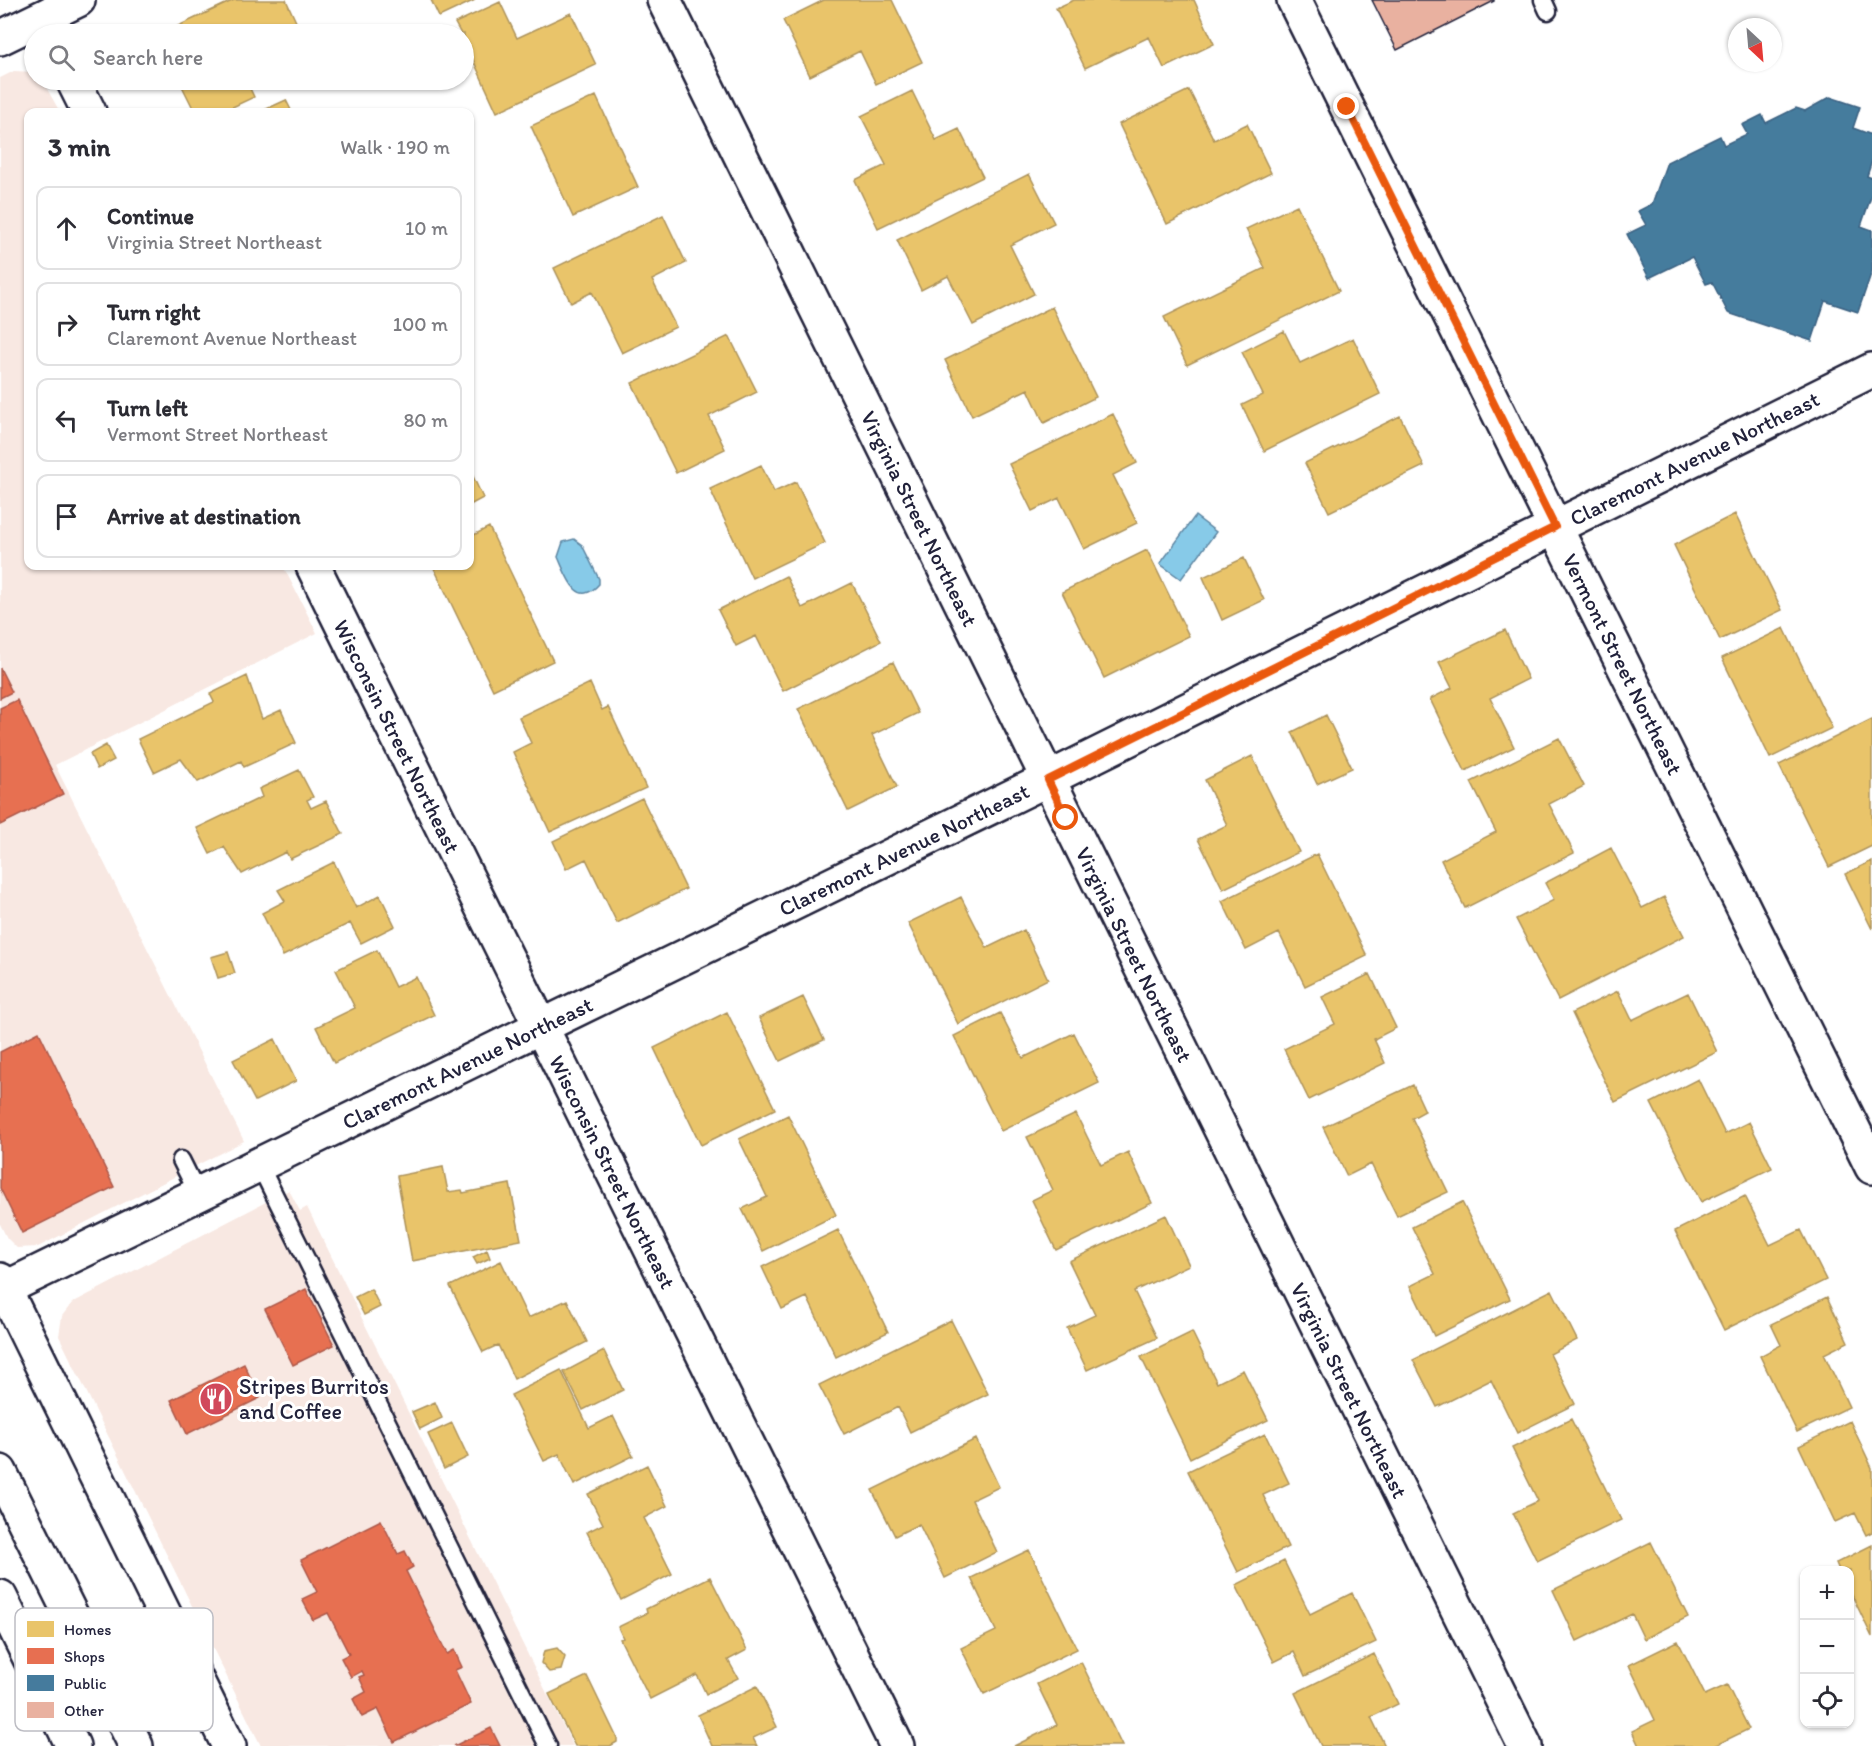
<!DOCTYPE html>
<meta charset="utf-8">
<style>
:root{--surface:#fff;--page:#f7f7f7;--text:#2b2b33;--muted:#7c7c81;--line:#e1e1e2}
body{margin:0;font-family:Itim,sans-serif;background:var(--page);color:var(--text)}
.controls{position:absolute;right:18px;bottom:18px;display:grid;overflow:hidden;border-radius:12px;box-shadow:0 2px 4px #0004}
.controls button{width:54px;height:54px;display:grid;place-items:center;padding:0;border:0;border-bottom:2px solid var(--line);background:var(--surface);color:var(--text);font:30px sans-serif}
.compass{position:absolute;left:1728px;top:18px;width:54px;height:54px;border-radius:50%;background:var(--surface);box-shadow:0 2px 4px #0004;rotate:154deg}
.stop{position:absolute;width:18px;height:18px;margin:-14px;border:4px solid #ea580c;border-radius:50%;background:#fff}
.stop.end{background:#ea580c;border-color:#fff;box-shadow:0 2px 6px #0008}
.list{margin:0;padding:0;list-style:none}
h2{display:flex;justify-content:space-between;align-items:center;height:78px;margin:0;padding:0 24px;font-size:26px}
h2 small{font-size:20px;font-weight:400;color:var(--muted)}
.list li{display:grid;grid-template-columns:39px 1fr auto;gap:18px;align-items:center;box-sizing:border-box;height:84px;margin:0 12px 12px;padding:0 12px;border:2px solid var(--line);border-radius:12px}
.list b{display:block;font-size:22px;white-space:nowrap}
.list p{margin:0;font-size:20px;white-space:nowrap;color:var(--muted)}
.list em{font-size:20px;font-style:normal;color:var(--muted)}
.icon{flex:none;width:33px;height:33px;fill:none;stroke:currentColor;stroke-width:2;stroke-linecap:round;stroke-linejoin:round}
.map{position:relative;flex:none;width:1872px;height:1746px;overflow:hidden}
.search{position:absolute;background:var(--surface);box-shadow:0 2px 4px #0004;left:24px;top:24px;width:450px;height:66px;display:flex;align-items:center;gap:15px;box-sizing:border-box;padding:0 21px;border-radius:33px;color:var(--muted);font-size:22px}
.panel{position:absolute;background:var(--surface);box-shadow:0 2px 4px #0004;left:24px;top:108px;width:450px;height:462px;border-radius:12px}
.map>svg:first-child{display:block}
</style>
<div class="map">
<svg width="1872" height="1746" viewBox="0 0 1872 1746">
<rect width="100%" height="100%" fill="#fff"/>
<filter id="ink" filterUnits="userSpaceOnUse"><feTurbulence type="fractalNoise" baseFrequency=".0167" numOctaves="2"/><feDisplacementMap in="SourceGraphic" scale="12" xChannelSelector="R" yChannelSelector="G"/><feConvolveMatrix kernelMatrix="1 2 1 2 8 2 1 2 1" color-interpolation-filters="sRGB"/></filter>
<g filter="url(#ink)">
<path fill="#f8e8e2" d="M14 71 34 72V80H42L60 112H28V566H283L317 633 55 765 244 1141 38 1247 17 1248 7 1238 0 1224V78Z
M289 1190 300 1211 307 1207 573 1746H261L59 1336 62 1316 72 1303Z"/>
<path fill="#87cae8" stroke="#5f87a3" stroke-width="1.5" d="M1195 516 1216 532 1181 579 1160 564Z
M574 539 582 545 599 579V584C576 610 566 574 558 557L563 542Z"/>
<path fill="#e9c46a" stroke="#ad935c" stroke-width="1.5" d="M234 0H286L298 26 280 34H161Z
M431 0H475L439 17Z
M824 0H892L922 62 876 84 860 51 810 76 783 20Z
M1074 0H1194L1214 44 1164 68 1149 37 1085 68 1056 8Z
M500 2 517 38 571 13 596 65 497 112 464 40V34H461L455 23Z
M179 80H246L254 97 222 112H195Z
M1189 90 1214 140 1247 124 1271 173 1167 224 1119 124Z
M912 91 936 140 959 129 983 177 878 228 855 180 886 165 861 116Z
M596 96 638 187 573 217 531 126Z
M286 100 292 112H260Z
M1029 174 1054 223 1010 245 1034 294 973 325 948 276 921 290 897 240Z
M1297 205 1339 291 1187 365 1164 317 1265 268 1246 229Z
M663 215 686 263 652 280 676 327 622 353 592 292 571 303 554 268Z
M1052 307 1096 397 1044 423 1028 389 972 416 945 360Z
M1284 331 1300 363 1353 338 1380 394 1264 451 1242 405 1263 395 1242 352Z
M729 336 757 392 709 416 725 449 676 473 632 383Z
M1113 414 1137 463 1113 475 1137 523 1084 549 1059 498 1032 511 1009 464Z
M1400 416 1424 466 1329 512 1305 463Z
M761 465 774 492 796 482 825 543 752 578 710 489Z
M470 470 483 498 470 505Z
M1735 514 1782 610 1720 640 1674 545Z
M489 527 553 661 493 690 433 566H470V537Z
M1147 550 1189 636 1104 678 1062 592Z
M1244 558 1264 600 1222 620 1203 577Z
M786 576 802 608 852 583 881 641 783 691 756 636 736 646 718 610Z
M1784 628 1832 728 1770 758 1722 658Z
M1505 630 1528 679 1490 698 1514 747 1465 771 1430 699 1452 688 1439 662Z
M893 662 918 713 872 735 897 787 848 811 798 709Z
M247 676 262 719 281 710 296 743 244 767 241 761 198 782 181 759 154 772 138 739 214 702 210 694Z
M590 683 602 710 608 707 646 788 550 832 513 752 531 743 519 717Z
M1326 715 1352 768 1317 784 1292 732Z
M1872 719V846L1829 867 1779 765Z
M1559 738 1584 786 1549 804 1574 853 1465 908 1441 860 1496 832 1471 782Z
M106 745 114 760 97 769 90 754Z
M1252 756 1299 852 1223 889 1198 839 1227 825 1205 780Z
M299 770 313 797 307 800 311 808 326 801 343 834 290 859 286 852 242 874 224 847 210 854 197 828 262 797 259 789Z
M642 798 686 889 617 923 586 859 566 869 553 841Z
M1611 848 1642 908 1664 897 1684 936 1558 1000 1516 919 1554 900 1545 883Z
M1317 854 1367 956 1305 986 1279 933 1246 950 1222 901Z
M1872 861V929L1845 874Z
M334 862 356 908 380 895 395 926 361 943 350 923 283 956 262 913 285 901 278 890Z
M961 897 987 948 1024 930 1048 979 958 1024 908 923Z
M377 950 395 987 416 977 434 1015 334 1063 316 1027 355 1008 336 970Z
M228 952 235 973 218 978 211 957Z
M1370 974 1396 1028 1374 1039 1385 1063 1309 1100 1284 1049 1335 1024 1322 997Z
M1618 991 1632 1020 1688 993 1717 1052 1615 1102 1572 1013Z
M803 997 824 1040 780 1061 759 1018Z
M727 1012 775 1109 701 1145 654 1048Z
M1000 1013 1023 1058 1074 1033 1099 1083 1001 1131 954 1036Z
M275 1039 296 1081 255 1101 233 1060Z
M1698 1079 1725 1134 1749 1122 1772 1168 1701 1202 1651 1103Z
M1413 1085 1425 1111 1412 1118 1448 1192 1397 1216 1371 1164 1347 1176 1323 1127Z
M1076 1114 1101 1165 1128 1152 1152 1203 1056 1250 1032 1200 1053 1190 1027 1137Z
M788 1115 836 1215 763 1251 742 1209 767 1197 739 1139Z
M443 1167 448 1192 462 1190 463 1193 510 1184 521 1240 412 1261 397 1176Z
M1745 1196 1770 1245 1801 1230 1826 1280 1724 1330 1675 1231Z
M1462 1202 1510 1299 1434 1336 1410 1286 1435 1274 1412 1227Z
M1166 1215 1189 1265 1134 1291 1157 1338 1087 1370 1067 1328 1095 1315 1069 1261Z
M838 1230 888 1332 836 1357 807 1297 782 1309 762 1267Z
M487 1250 490 1258 477 1264 473 1257Z
M501 1261 528 1318 567 1300 587 1342 514 1379 498 1345 483 1352 450 1286Z
M371 1289 380 1307 364 1315 355 1297Z
M1552 1290 1577 1340 1550 1354 1575 1404 1517 1433 1491 1380 1437 1407 1413 1360Z
M1827 1297 1848 1342 1824 1354 1849 1407 1797 1432 1760 1356 1781 1345 1771 1324Z
M951 1320 988 1394 910 1432 898 1407 844 1434 819 1385Z
M1192 1332 1217 1383 1243 1370 1268 1420 1190 1458 1141 1357Z
M604 1351 623 1390 583 1410 564 1372Z
M561 1370 589 1428 613 1416 633 1456 574 1485 559 1454 544 1461 511 1395Z
M435 1402 442 1418 420 1429 412 1412Z
M1571 1419 1621 1520 1537 1561 1513 1513 1538 1501 1512 1448Z
M1850 1421 1872 1468V1532L1866 1535 1855 1513 1835 1522 1799 1446Z
M452 1423 468 1457 444 1469 428 1434Z
M1265 1434 1289 1483 1263 1495 1288 1547 1238 1572 1188 1471Z
M976 1439 999 1487 972 1500 997 1552 945 1578 919 1524 895 1536 872 1490Z
M647 1465 667 1506 644 1518 672 1574 621 1600 587 1532 603 1524 588 1494Z
M1651 1542 1688 1617 1644 1639 1632 1614 1577 1641 1553 1590Z
M1872 1545V1637L1850 1591V1570H1839L1836 1563Z
M1029 1550 1077 1649 984 1694 961 1648 996 1631 971 1578Z
M1284 1561 1310 1614 1352 1593 1376 1642 1305 1676 1294 1652 1274 1662 1236 1585Z
M710 1577 747 1650 728 1660 738 1678 706 1694 697 1675 650 1699 620 1639 623 1638 618 1627 647 1613 646 1609Z
M1678 1641 1705 1695 1727 1685 1749 1729 1714 1746H1639L1632 1731 1655 1720 1629 1665Z
M557 1648 565 1657 561 1670 549 1672 541 1663 544 1651Z
M1374 1654 1398 1704 1371 1717 1385 1746H1321L1295 1693Z
M1081 1662 1122 1746H1014L1057 1725 1037 1684Z
M587 1676 617 1738V1742L610 1746H575L549 1694Z
M757 1686 777 1727 753 1738 757 1746H712L698 1715Z"/>
<path fill="#e76f51" stroke="#ac584a" stroke-width="1.5" d="M0 668 12 692 0 698Z
M17 700 63 794 0 825V708Z
M39 1032 114 1187 22 1233 0 1188V1052Z
M306 1289 334 1345 293 1365 265 1309Z
M244 1364 260 1398 187 1434 171 1400Z
M381 1520 398 1554 405 1551 413 1567 406 1571 447 1654 454 1650 462 1667 455 1670 471 1704 394 1742 378 1709 362 1717 353 1699 366 1692 359 1677 364 1675 362 1671 351 1677 341 1658 349 1654 328 1613 313 1620 302 1599 317 1592 301 1560Z
M491 1728 500 1746H454Z"/>
<path fill="#457b9d" stroke="#3a6080" stroke-width="1.5" d="M1830 97 1860 107 1853 128 1872 135V161L1867 176 1872 178V194L1861 226 1872 230V271L1858 312 1825 301 1812 341 1728 313 1712 282 1706 284 1692 257 1649 278 1627 234 1646 225 1638 211 1652 204 1667 162 1720 136 1724 145 1747 134 1742 125 1762 115 1766 123 1796 108 1805 111Z"/>
<path fill="#e9b1a0" stroke="#22223b" stroke-width="1.5" d="M1372 0H1494V1L1397 50Z"/>
<g fill="none" stroke-linecap="round" stroke-linejoin="round">
<g stroke="#22223b" stroke-width="21">
<path id="lane" d="M1543 0 1548 11
M181 1160 198 1194
M259 1164 548 1746"/>
</g>
<g stroke="#22223b" stroke-width="38">
<g id="street">
<path id="s1" d="M664 0 1525 1746"/>
<path id="s2" d="M1294 0 1872 1167"/>
<path d="M0 38 78 0"/>
<path d="M73 80 89 112"/>
<path id="s3" d="M313 566 897 1746"/>
<path id="s4" d="M0 1291 1048 779 1872 370"/>
<path d="M0 1597 73 1746"/>
</g>
</g>
<g stroke="#22223b" stroke-width="38">
<path id="secondary" d="M0 1280 229 1746
M0 1472 136 1746"/>
</g>
<use href="#lane" stroke="#fff" stroke-width="16"/>
<use href="#street" stroke="#fff" stroke-width="33"/>
<use href="#secondary" stroke="#fff" stroke-width="33"/>
</g>
</g>
<g fill="none" stroke-linecap="round" stroke-linejoin="round" filter="url(#ink)">
<path stroke="#ea580c" stroke-width="8" d="M1066 818 1048 780 1555 527 1347 107"/>
</g>
<defs>
<g id="restaurant-disc" transform="scale(1.725)"><circle r="9.5" fill="#d1495b" stroke="#fff"/><path d="M-5-6h1v4h1v-4h1v4h1v-4h1v5L-1.5 .5V6h-2V.5L-5-1ZM5-6V6H3V1.5H1.5Q1.5-4 5-6Z" fill="#fff"/></g>
</defs>
<g fill-rule="evenodd">
<use href="#restaurant-disc" x="216" y="1399"/>
</g>
<g text-anchor="middle" dominant-baseline="central" stroke-width="6" stroke-linejoin="round" paint-order="stroke">
<g font-size="22" fill="#22223b" stroke="#fff">
<text stroke="none"><textPath href="#s4" startOffset="1888">Claremont Avenue Northeast</textPath></text>
<text stroke="none"><textPath href="#s1" startOffset="578">Virginia Street Northeast</textPath></text>
<text stroke="none"><textPath href="#s2" startOffset="741">Vermont Street Northeast</textPath></text>
<text stroke="none"><textPath href="#s3" startOffset="190">Wisconsin Street Northeast</textPath></text>
<text stroke="none"><textPath href="#s4" startOffset="1006">Claremont Avenue Northeast</textPath></text>
<text stroke="none"><textPath href="#s1" startOffset="1064">Virginia Street Northeast</textPath></text>
<text stroke="none"><textPath href="#s4" startOffset="520">Claremont Avenue Northeast</textPath></text>
<text stroke="none"><textPath href="#s3" startOffset="676">Wisconsin Street Northeast</textPath></text>
<text stroke="none"><textPath href="#s1" startOffset="1550">Virginia Street Northeast</textPath></text>
</g>
<g font-size="22" fill="#22223b" stroke="#fff" text-anchor="start">
<text x="239" y="1386">Stripes Burritos<tspan x="239" dy="25">and Coffee</tspan></text>
</g>
</g>
<rect x="15" y="1608" width="198" height="123" rx="9" fill="#fff" stroke="#bdbdc4" stroke-width="1.5"/>
<rect x="27" y="1621" width="27" height="16" fill="#e9c46a"/>
<rect x="27" y="1648" width="27" height="16" fill="#e76f51"/>
<rect x="27" y="1675" width="27" height="16" fill="#457b9d"/>
<rect x="27" y="1702" width="27" height="16" fill="#e9b1a0"/>
<g font-size="16" fill="#22223b">
<text x="64" y="1635">Homes</text>
<text x="64" y="1662">Shops</text>
<text x="64" y="1689">Public</text>
<text x="64" y="1716">Other</text>
</g>
</svg>
<div class="controls">
<button>+</button>
<button>−</button>
<button><svg class="icon" aria-label="locate" viewBox="0 0 24 24"><circle cx="12" cy="12" r="6"/><path d="M12 2v4M12 18v4M2 12h4M18 12h4"/></svg></button>
</div>
<svg class="compass" viewBox="-18 -18 36 36"><path d="M0-13l5 13h-10z" fill="#e53935"/><path d="M0 13l5-13h-10z" fill="#7c7c81"/></svg>
<div class="stop" style="left:1066px;top:818px"></div>
<div class="stop end" style="left:1347px;top:107px"></div>
<div class="search"><svg class="icon" aria-label="search" viewBox="0 0 24 24"><circle cx="10" cy="10" r="6"/><path d="M15 15l6 6"/></svg>Search here</div>
<section class="panel">
<h2>3 min<small>Walk · 190 m</small></h2>
<ul class="list">
<li><svg class="icon" aria-label="ahead" viewBox="0 0 24 24"><path d="M12 20V5M6 11l6-6 6 6"/></svg><div><b>Continue</b><p>Virginia Street Northeast</p></div><em>10 m</em></li>
<li><svg class="icon" aria-label="right" viewBox="0 0 24 24"><path d="M7 20v-9h11M14 6l5 5-5 5"/></svg><div><b>Turn right</b><p>Claremont Avenue Northeast</p></div><em>100 m</em></li>
<li><svg class="icon" aria-label="left" viewBox="0 0 24 24"><path d="M17 20v-9H6M10 6l-5 5 5 5"/></svg><div><b>Turn left</b><p>Vermont Street Northeast</p></div><em>80 m</em></li>
<li><svg class="icon" aria-label="arrive" viewBox="0 0 24 24"><path d="M6 21V4h12l-3 4 3 4H6"/></svg><div><b>Arrive at destination</b></div></li>
</ul>
</section>
</div>
